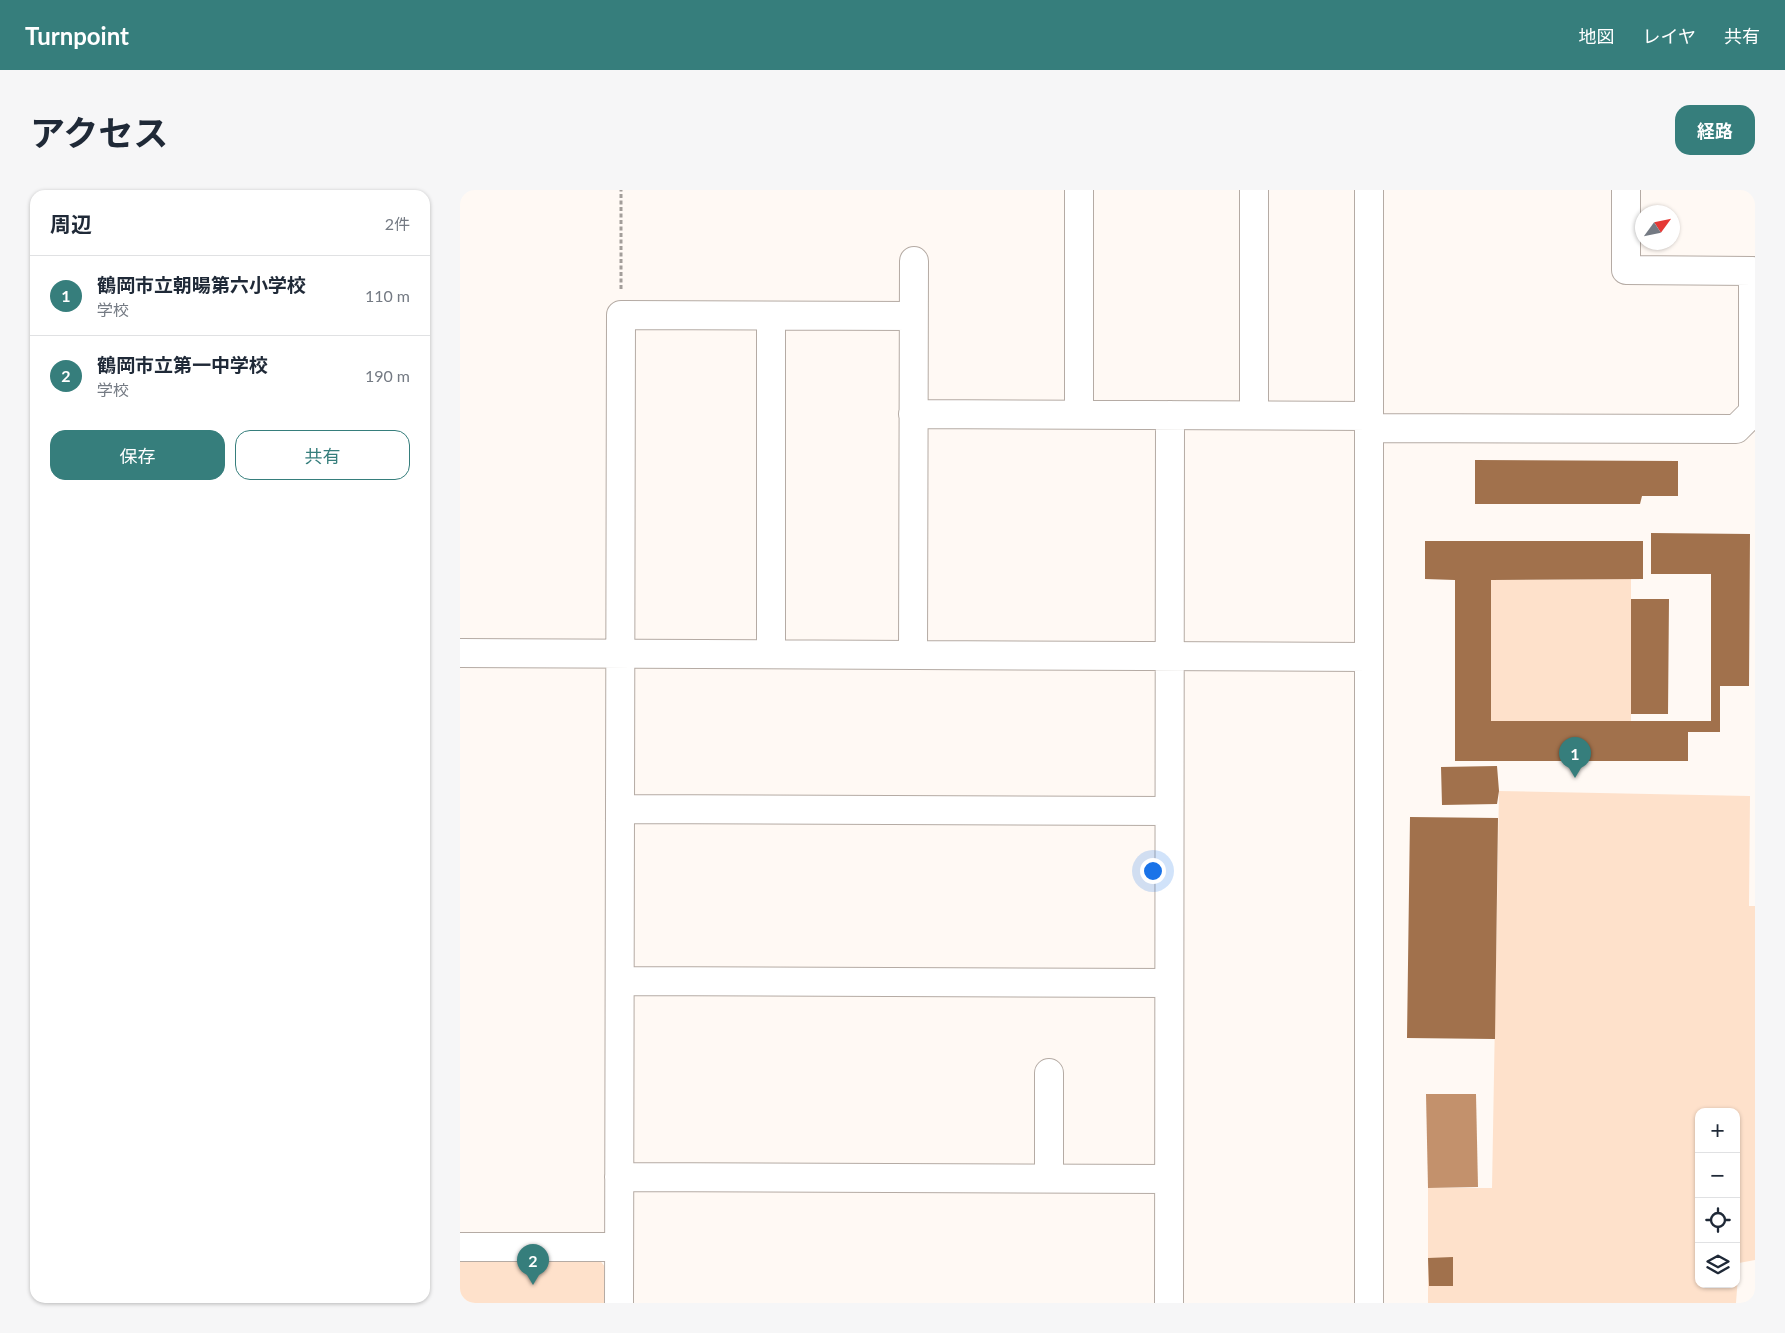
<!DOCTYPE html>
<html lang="ja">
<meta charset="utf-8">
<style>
:root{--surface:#fff;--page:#f6f6f7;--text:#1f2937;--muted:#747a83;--line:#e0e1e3;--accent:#367e7c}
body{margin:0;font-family:Lato,"Noto Sans JP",sans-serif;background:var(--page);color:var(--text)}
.controls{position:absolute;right:15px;bottom:15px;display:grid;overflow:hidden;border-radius:10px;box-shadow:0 1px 4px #0004}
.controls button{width:45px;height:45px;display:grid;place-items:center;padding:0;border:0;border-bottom:1px solid var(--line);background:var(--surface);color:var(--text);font:25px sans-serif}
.compass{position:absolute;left:1175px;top:15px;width:45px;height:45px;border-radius:50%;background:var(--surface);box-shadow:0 1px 4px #0004;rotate:57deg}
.you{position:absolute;left:692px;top:680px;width:18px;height:18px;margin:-12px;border:4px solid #fff;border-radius:50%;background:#1a73e8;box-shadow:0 0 0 8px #1a73e833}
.badge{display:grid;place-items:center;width:32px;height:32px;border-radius:50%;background:var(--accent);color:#fff;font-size:16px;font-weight:700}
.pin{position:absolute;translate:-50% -41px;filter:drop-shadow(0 1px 2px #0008)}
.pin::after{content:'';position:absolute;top:26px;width:18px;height:15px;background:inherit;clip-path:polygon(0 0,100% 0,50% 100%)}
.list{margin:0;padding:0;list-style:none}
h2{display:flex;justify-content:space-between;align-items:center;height:65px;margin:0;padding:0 20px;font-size:21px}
h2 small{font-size:16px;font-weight:400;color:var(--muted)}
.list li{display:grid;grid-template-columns:32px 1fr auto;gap:15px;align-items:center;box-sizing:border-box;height:80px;padding:0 20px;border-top:1px solid var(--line)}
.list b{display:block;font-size:19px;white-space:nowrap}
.list p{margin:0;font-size:16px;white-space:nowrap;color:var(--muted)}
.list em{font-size:16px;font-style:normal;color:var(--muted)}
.actions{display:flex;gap:10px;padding:15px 20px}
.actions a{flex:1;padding:11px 0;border:1px solid var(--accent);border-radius:15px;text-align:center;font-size:18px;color:var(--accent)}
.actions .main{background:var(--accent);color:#fff}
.icon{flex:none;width:28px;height:28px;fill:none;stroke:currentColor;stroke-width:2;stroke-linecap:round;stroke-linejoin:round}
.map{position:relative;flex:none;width:1295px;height:1113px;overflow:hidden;border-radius:15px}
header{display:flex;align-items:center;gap:30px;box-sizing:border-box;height:70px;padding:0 25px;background:var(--accent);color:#fff}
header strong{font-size:24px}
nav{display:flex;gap:28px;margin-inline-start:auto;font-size:18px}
.intro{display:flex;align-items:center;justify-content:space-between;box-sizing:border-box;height:120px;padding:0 30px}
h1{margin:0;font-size:35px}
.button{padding:12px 22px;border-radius:15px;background:var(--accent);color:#fff;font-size:18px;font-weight:700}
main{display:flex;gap:30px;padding:0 30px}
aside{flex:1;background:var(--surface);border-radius:15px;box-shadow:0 1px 4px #0004}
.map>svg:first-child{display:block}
</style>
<header>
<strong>Turnpoint</strong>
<nav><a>地図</a><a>レイヤ</a><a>共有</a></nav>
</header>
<div class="intro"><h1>アクセス</h1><a class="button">経路</a></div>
<main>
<aside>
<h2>周辺<small>2件</small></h2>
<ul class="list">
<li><span class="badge">1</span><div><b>鶴岡市立朝暘第六小学校</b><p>学校</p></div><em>110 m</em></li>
<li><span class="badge">2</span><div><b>鶴岡市立第一中学校</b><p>学校</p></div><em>190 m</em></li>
</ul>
<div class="actions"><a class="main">保存</a><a>共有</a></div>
</aside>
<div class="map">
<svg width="1295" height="1113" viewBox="0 0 1295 1113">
<rect width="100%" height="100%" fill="#fff9f4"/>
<path fill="#fee1cb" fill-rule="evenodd" d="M1171 389V531H1031V390Z
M1039 601 1290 606 1289 716H1295V1070L1279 1073 1276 1113H968V998H1032ZM1239 922H1276V1094H1239Z
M0 1068H138L146 1078 147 1113H0Z"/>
<path fill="#c3916c" d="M966 904H1016L1018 997 968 998Z"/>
<path fill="#a1714c" d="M1015 270 1218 271V306H1182L1180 314H1015Z
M1191 343 1290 344 1289 496H1260V542H1228V571H995V390L965 389V351H1183V389L1031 390V531H1251V384H1191Z
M1171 409H1209L1208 524H1171Z
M1037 576 1039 601 1037 614 982 615 981 577Z
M950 627 1038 628 1035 849 947 848Z
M993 1067V1096H969L968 1068Z"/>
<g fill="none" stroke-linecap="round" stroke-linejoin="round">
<g stroke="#b5aba4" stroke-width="30">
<path id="minor" d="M453 224 909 226
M619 224V0
M794 225V0
M909 238 1276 239 1293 222V81L1166 80V0
M0 463 909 467
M311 464V126
M453 465 454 71
M160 619 709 621
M160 791 709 793
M159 987 709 989
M589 988V883
M0 1057H159
M159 1113 161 125 453 126
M709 1113 710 225
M909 1113V0"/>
</g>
<path stroke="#a39e9a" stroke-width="3" stroke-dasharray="4 2.5" stroke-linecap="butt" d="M161 99V0"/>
<use href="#minor" stroke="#fff" stroke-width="28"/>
</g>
</svg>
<div class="controls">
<button>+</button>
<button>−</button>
<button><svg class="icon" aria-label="locate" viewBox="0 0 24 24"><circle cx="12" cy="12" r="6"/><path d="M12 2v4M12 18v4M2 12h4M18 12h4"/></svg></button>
<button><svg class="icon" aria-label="layers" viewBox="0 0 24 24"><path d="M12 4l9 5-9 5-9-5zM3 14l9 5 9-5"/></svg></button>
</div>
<svg class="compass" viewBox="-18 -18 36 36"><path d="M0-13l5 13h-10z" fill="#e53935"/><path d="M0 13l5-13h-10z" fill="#747a83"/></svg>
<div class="you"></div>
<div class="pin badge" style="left:1115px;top:588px">1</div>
<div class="pin badge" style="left:73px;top:1095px">2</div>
</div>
</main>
